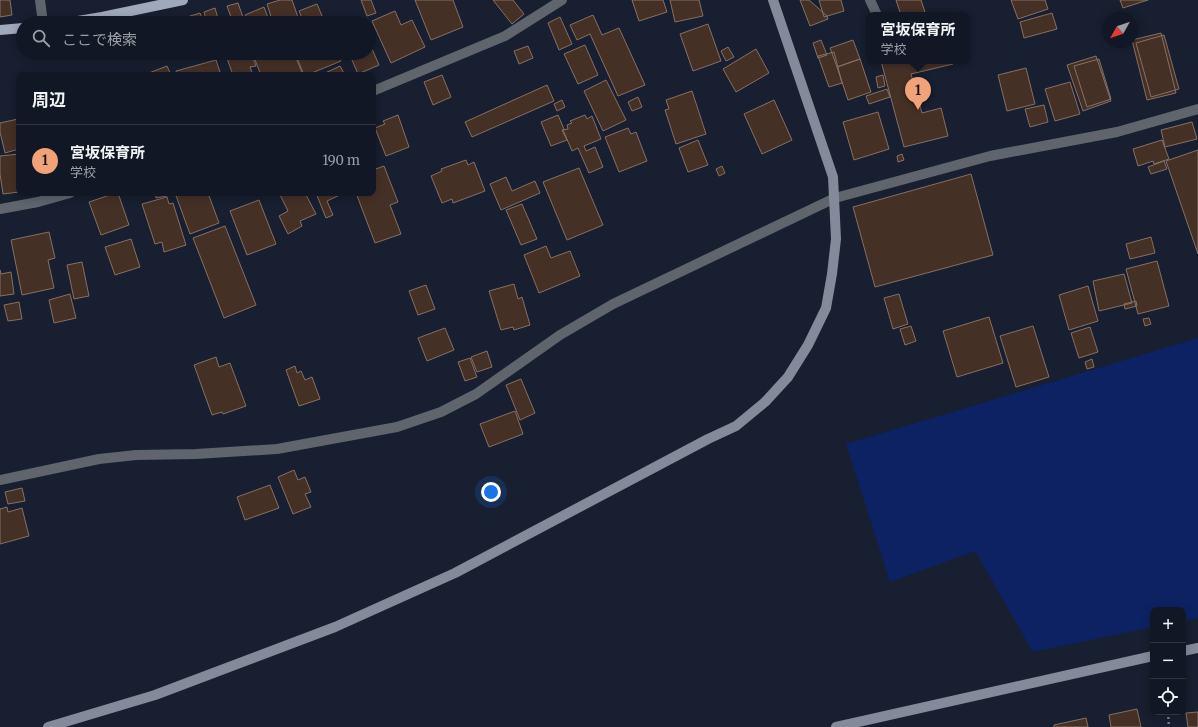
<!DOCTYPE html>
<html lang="ja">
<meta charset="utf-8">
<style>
:root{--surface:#111724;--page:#1a202c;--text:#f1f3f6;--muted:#9c9fa6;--line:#303641;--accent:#f0a279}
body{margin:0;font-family:Merriweather,"Noto Sans JP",serif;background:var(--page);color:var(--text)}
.controls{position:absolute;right:12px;bottom:12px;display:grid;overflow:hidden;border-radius:8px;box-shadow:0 2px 10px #0003}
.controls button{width:36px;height:36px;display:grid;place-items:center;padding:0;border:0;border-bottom:1px solid var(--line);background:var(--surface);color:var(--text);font:20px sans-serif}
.compass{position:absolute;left:1102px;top:12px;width:36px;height:36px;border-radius:50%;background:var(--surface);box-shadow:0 2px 10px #0003;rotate:230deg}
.you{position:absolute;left:491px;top:492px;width:14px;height:14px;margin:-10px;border:3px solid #fff;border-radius:50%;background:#1a73e8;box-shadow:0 0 0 6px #1a73e833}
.badge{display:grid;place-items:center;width:26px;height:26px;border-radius:50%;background:var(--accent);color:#111;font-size:13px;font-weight:700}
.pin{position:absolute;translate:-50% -33px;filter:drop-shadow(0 1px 2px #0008)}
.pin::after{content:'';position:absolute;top:21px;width:14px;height:12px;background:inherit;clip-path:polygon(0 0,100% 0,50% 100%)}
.popup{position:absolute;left:866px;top:12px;width:104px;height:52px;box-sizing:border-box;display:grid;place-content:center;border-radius:8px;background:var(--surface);filter:drop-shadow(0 1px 3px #0005);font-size:13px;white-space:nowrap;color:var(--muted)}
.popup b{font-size:15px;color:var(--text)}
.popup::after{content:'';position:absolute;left:50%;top:100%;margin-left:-8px;border:8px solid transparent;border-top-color:var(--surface)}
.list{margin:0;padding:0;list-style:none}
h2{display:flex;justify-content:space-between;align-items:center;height:52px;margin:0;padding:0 16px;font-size:17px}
h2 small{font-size:13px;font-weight:400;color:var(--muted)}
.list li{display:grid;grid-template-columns:26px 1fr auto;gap:12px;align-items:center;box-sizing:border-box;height:72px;padding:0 16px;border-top:1px solid var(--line)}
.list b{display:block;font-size:15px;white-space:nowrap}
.list p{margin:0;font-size:13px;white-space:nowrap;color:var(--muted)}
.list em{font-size:13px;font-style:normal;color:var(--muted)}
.icon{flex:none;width:22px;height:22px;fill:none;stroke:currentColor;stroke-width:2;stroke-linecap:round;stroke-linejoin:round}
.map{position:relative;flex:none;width:1198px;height:727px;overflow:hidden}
.search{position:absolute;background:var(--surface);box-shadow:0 2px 10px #0003;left:16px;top:16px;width:360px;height:44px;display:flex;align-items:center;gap:10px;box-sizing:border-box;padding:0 14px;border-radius:22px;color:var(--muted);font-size:15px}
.panel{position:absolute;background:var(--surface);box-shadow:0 2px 10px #0003;left:16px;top:72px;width:360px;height:124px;border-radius:8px}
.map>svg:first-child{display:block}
</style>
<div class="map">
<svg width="1198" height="727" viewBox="0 0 1198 727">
<rect width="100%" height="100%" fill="#171f30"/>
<path fill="#0c2263" d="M1198 338V618L1183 621V610H1153V627L1033 652 975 551 890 582 846 444Z"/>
<path fill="#453026" stroke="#877064" d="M0 0H10L12 15 0 17Z
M280 0H292L300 23H273L267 4Z
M361 0H371L376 13 367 16Z
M415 0H453L463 27 431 40Z
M493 0H513L524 14 512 24Z
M632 0H663L667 12 639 21Z
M670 0H699L703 16 675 22Z
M800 0H809L827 16 828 19 810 26Z
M819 0H841L844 11 824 17Z
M896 0H921L925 12 914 15H901Z
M1011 0H1045L1048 9 1018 19Z
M1120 0H1148L1123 8Z
M238 3 244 20 233 23 227 6Z
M317 4 325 23H304L299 11Z
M264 7 270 23H249L245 15Z
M215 8 219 22 207 23 204 12Z
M395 11 401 25 412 20 425 47 391 63 372 21Z
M200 13 204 23H189L187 17Z
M1052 13 1057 29 1024 38 1020 22Z
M593 15 602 35 619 28 645 85 618 96 590 34 577 40 570 25Z
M560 17 572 44 559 50 548 23Z
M708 24 721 61 693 71 680 34Z
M1161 33 1176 93 1147 100 1132 40Z
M1164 35 1179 89 1151 97 1136 43Z
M821 40 827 55 818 58 813 43Z
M853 40 860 59 837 67 830 48Z
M369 42 379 65 358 74 349 53H369Z
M585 45 598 75 578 84 564 54Z
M528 46 533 58 519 64 514 51Z
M728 47 734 57 726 61 721 51Z
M756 49 769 73 736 92 723 69Z
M834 52 842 83 829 87 818 56Z
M193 53H214V55L206 58 205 53 194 56Z
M225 53H251L256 66 250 67 253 75H233Z
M273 53H294L303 75H261L255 60Z
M295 53H337L341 61 307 75H304Z
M1096 56 1111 101 1083 111 1067 65Z
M860 59 871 92 848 100 837 67Z
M1099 59 1111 99 1087 107 1074 66Z
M216 60 221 75H177L176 71Z
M881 61H952L953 64 911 74 922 113 941 108 948 136 904 147Z
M167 66 171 75H149V73Z
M340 66 345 75H321Z
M1026 68 1035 104 1007 111 998 75Z
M442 75 451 97 433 105 424 82Z
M883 75 885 86 878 88 876 77Z
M606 80 626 120 603 131 584 91Z
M1070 82 1080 114 1055 121 1045 89Z
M547 85 554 101 472 137 465 122Z
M887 89 890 97 869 104 866 96Z
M692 91 706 134 676 144 665 110 669 109 666 100Z
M638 97 642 107 632 111 628 102Z
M562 100 565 107 557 111 554 104Z
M774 100 792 140 762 154 744 114Z
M1044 105 1048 122 1030 127 1025 109Z
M878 112 889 149 854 160 843 122Z
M398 115 409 147 386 156 375 128 385 124 383 121Z
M558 115 564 129 562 130 567 140 551 146 541 122Z
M585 115 587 119 592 116 601 139 584 146 586 151 595 147 603 167 589 173 578 148 572 151 563 130 568 129 567 125 572 123 570 121Z
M18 119 19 124V149L5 153 0 132V123Z
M1192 122 1197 139 1165 147 1161 130Z
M628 128 631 134 636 132 647 161 619 172 605 137Z
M698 140 708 165 688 172 679 148Z
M1162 140 1169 159 1154 164 1153 161 1138 166 1133 149Z
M1198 150V254L1166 161Z
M19 154V192L3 194 0 174V156Z
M902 154 904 160 898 162 897 156Z
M466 160 468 165 474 162 485 191 453 203 452 199 442 203 431 176 442 171 441 169Z
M1164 161 1167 169 1151 174 1148 167Z
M384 166 398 202 390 205 401 234 375 243 356 193H373V170Z
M722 166 725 173 719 176 716 169Z
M579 168 603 225 567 240 543 182Z
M971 174 993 255 875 287 853 207Z
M506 177 512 191 535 181 540 193 501 210 490 184Z
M116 193H118L129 225 101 235 89 202Z
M155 193H171L172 195 156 198Z
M175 193H208L219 223 190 234Z
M279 193H305L316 214 300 221 302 226 288 234 279 216 288 211Z
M316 193H342V194L327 201 333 215 326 218Z
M167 197 169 204 173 203 186 245 164 252 162 242 155 244 142 204Z
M259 200 276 244 247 255 230 211Z
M522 204 537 239 521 245 506 210Z
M225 226 256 305 224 318 193 238Z
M49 232 55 258 48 260 54 288 22 295 11 240Z
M1151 237 1155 253 1130 259 1126 244Z
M131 239 140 267 115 275 105 247Z
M546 246 551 258 570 251 580 276 539 293 524 255Z
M1157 261 1169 306 1138 314 1126 269Z
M82 262 89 296 74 299 67 265Z
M0 270 1 274 11 272 14 294 0 296Z
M1124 274 1132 303 1099 311 1093 281Z
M514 284 518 299 522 297 530 325 514 330 513 327 501 330 489 291Z
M426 285 435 309 418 315 409 291Z
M1088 286 1098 321 1069 330 1059 295Z
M70 294 76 318 54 323 49 300Z
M899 294 908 324 893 329 884 298Z
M1136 301 1137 306 1125 309 1124 304Z
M19 302 22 319 8 321 4 305Z
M989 317 1003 363 957 377 943 331Z
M1149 318 1151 324 1145 326 1143 319Z
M911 326 916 341 905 345 900 329Z
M1033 326 1049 377 1016 387 1000 336Z
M1090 327 1098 352 1079 358 1071 333Z
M445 328 454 350 427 361 418 338Z
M487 351 492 367 477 372 471 357Z
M216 357 219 367 230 363 246 406 223 414 222 412 212 415 194 365Z
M470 358 477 377 465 381 458 362Z
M1092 359 1094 367 1087 369 1085 362Z
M295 366 297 373 301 371 305 380 312 377 320 399 299 406 286 370Z
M521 379 535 413 520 420 506 385Z
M515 411 523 434 489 447 480 424Z
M294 470 298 480 305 477 311 492 305 494 311 507 293 514 278 477Z
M270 485 279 508 245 520 237 497Z
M22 488 25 501 8 504 5 492Z
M7 507 8 512 22 508 29 536 0 544V509Z
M1137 709 1141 727H1111L1109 715Z
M1198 712V727H1188L1186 713Z
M1086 718 1088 727H1054V725Z"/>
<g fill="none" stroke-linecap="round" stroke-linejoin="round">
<path stroke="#79808e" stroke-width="2.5" stroke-dasharray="2 3" stroke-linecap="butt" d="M1168 712 1169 727"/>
<path stroke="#5f646d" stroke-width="10" d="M40 0 43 23
M870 0 877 15
M373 91 505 36 562 0
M0 209 38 202 70 193
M0 480 99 459 136 455 196 454 277 449 397 427 441 412 476 394 560 335 613 304 835 198 990 156 1117 132 1198 109"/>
<path stroke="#838a99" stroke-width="10" d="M1183 651 1198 648
M48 727 155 695 335 627 455 573 708 439 736 426 765 402 788 377 808 345 826 308 832 274 836 239 833 177 773 0
M836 727 1153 656"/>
<path stroke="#9fa9bc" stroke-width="10" d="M66 23 102 17 183 0
M0 30 23 28"/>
</g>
</svg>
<div class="controls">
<button>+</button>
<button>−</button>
<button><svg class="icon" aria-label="locate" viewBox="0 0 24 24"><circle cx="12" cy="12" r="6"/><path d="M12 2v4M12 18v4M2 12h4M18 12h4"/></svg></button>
</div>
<svg class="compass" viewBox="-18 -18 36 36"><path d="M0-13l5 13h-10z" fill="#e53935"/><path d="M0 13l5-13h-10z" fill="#9c9fa6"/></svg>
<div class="you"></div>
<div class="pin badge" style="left:918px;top:110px">1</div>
<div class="popup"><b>宮坂保育所</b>学校</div>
<div class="search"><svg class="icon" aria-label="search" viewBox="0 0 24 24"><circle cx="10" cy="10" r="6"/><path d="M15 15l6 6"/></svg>ここで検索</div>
<section class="panel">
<h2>周辺<small></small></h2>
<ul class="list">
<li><span class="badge">1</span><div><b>宮坂保育所</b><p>学校</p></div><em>190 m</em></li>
</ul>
</section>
</div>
